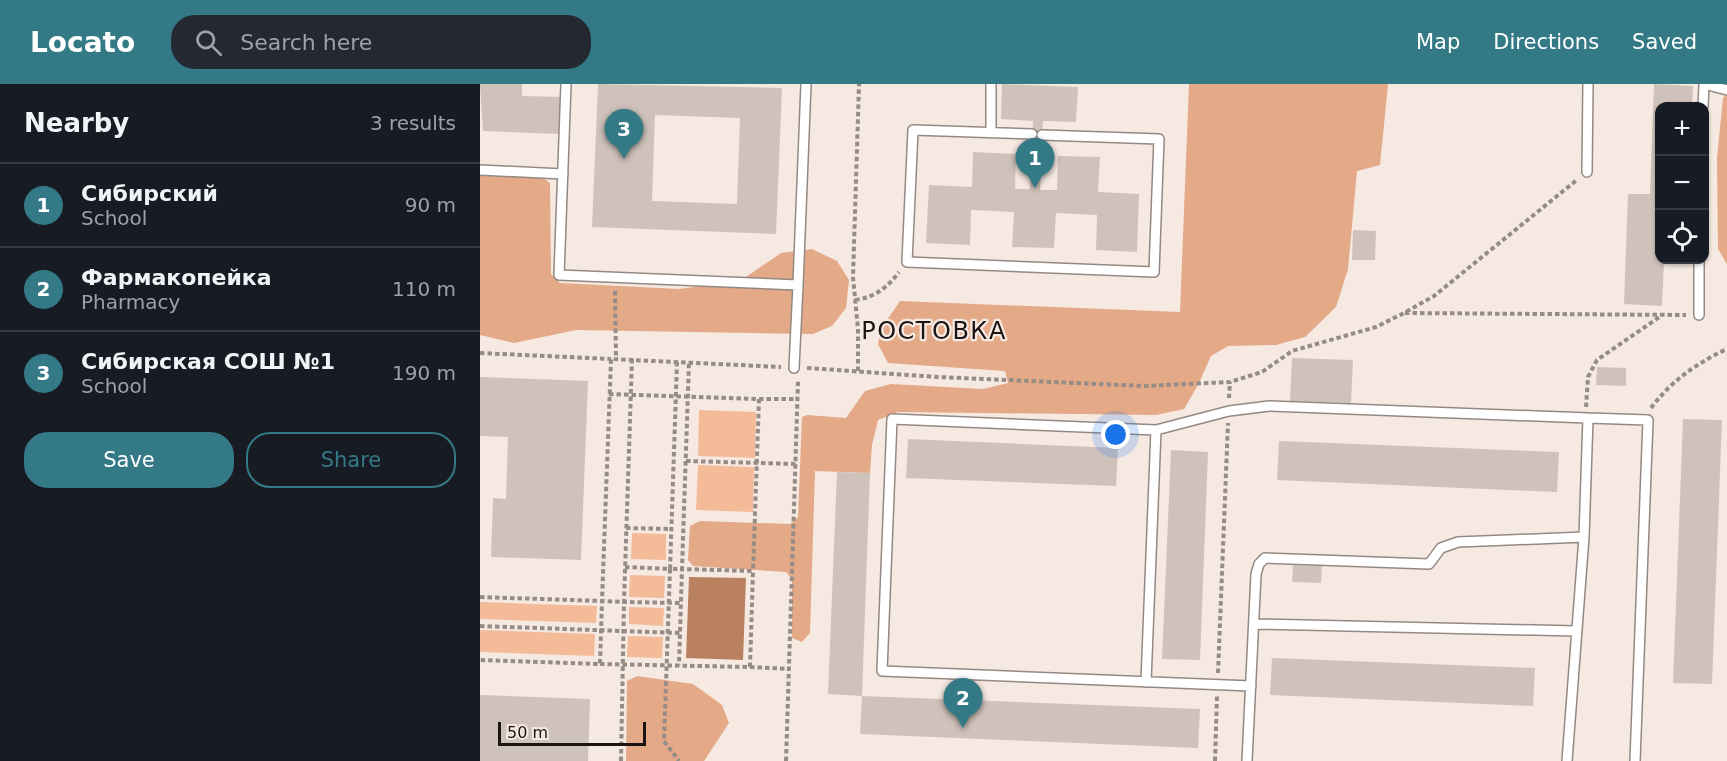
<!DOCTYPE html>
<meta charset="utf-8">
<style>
:root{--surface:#171b24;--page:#242831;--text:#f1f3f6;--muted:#9ea1a6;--line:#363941;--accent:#347a86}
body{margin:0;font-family:"DejaVu Sans",sans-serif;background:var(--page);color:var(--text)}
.controls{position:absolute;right:18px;top:18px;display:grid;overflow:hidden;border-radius:12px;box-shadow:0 2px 4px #0004}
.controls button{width:54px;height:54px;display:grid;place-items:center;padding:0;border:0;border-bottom:2px solid var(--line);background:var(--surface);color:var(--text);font:30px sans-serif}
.scale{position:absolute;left:18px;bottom:15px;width:148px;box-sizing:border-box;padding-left:6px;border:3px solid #1a1513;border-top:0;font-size:16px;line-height:21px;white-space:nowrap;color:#1a1513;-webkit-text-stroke:4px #f6e9e2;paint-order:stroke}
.you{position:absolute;left:636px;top:351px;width:21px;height:21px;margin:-15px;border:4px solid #fff;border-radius:50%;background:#1a73e8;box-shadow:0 0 0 9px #1a73e833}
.badge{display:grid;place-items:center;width:39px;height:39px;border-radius:50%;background:var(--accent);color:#fff;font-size:20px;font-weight:700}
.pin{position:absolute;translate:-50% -50px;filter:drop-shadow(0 2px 3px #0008)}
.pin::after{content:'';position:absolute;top:32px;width:21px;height:18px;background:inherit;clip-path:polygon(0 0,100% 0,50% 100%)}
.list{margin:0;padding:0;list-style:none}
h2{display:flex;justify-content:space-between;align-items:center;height:78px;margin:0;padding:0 24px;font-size:26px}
h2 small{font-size:20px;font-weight:400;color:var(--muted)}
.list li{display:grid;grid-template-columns:39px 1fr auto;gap:18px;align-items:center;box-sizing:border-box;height:84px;padding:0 24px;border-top:2px solid var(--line)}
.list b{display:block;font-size:22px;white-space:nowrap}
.list p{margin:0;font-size:20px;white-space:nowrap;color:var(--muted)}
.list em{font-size:20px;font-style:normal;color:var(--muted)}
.actions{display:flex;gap:12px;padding:18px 24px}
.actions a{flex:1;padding:14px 0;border:2px solid var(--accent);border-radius:24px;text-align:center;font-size:21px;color:var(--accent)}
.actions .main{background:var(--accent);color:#fff}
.icon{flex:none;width:33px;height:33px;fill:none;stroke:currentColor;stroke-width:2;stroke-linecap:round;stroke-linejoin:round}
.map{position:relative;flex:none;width:1247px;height:677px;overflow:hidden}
header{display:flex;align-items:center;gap:36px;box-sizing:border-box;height:84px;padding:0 30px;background:var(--accent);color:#fff}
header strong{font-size:28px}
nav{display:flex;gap:33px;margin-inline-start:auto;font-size:21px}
.search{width:420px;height:54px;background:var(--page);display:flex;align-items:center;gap:15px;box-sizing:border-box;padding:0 21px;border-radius:24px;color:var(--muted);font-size:22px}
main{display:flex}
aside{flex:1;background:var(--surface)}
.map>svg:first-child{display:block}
</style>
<header>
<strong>Locato</strong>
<div class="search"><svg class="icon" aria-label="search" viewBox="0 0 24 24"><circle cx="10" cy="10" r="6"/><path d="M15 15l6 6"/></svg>Search here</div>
<nav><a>Map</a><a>Directions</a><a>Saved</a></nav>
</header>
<main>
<aside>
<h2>Nearby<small>3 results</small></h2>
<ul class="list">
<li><span class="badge">1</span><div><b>Сибирский</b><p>School</p></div><em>90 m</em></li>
<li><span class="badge">2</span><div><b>Фармакопейка</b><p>Pharmacy</p></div><em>110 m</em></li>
<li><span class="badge">3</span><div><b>Сибирская СОШ №1</b><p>School</p></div><em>190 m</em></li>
</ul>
<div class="actions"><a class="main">Save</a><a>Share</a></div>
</aside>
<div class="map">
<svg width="1247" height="677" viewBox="0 0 1247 677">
<rect width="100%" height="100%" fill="#f6e9e2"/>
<path fill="#f4bb99" d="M219 326 276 328 275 374 218 372Z
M218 381 274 383 273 428 216 426Z
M152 449 186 450V476L151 475Z
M150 491 185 492 184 514 149 513Z
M0 518 117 522 116 539 0 535Z
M149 523 184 524 183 542 149 540Z
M0 546 115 550 114 572 0 568Z
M148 552 183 553 182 574 147 573Z"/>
<path fill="#e4a986" d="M709 0H908L900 81 877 87 868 185 856 223 825 253 796 261 748 262 731 272 718 301 704 325 676 331 418 328 398 336 392 361 390 389 335 387 330 549 322 558 312 554V495L306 488 213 482 208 476 210 442 220 437 310 440 318 433 322 333 327 331 366 334 385 307 411 300 503 305 528 299 525 287 408 279 398 260 401 245 420 217 700 228Z
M1247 9V180L1238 165 1237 74 1243 14Z
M0 89 60 92 70 99 71 190 80 199 199 205 260 197 301 169 332 165 357 177 369 196 366 224 352 242 333 250 96 246 34 259 0 251Z
M157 592 213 600 242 621 249 639 224 677H146L147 597Z"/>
<path fill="#b9815f" d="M209 493 266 494 263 576 206 574Z"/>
<path fill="#cfc2bb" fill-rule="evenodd" d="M0 0H42V12L81 13 80 50 3 47Z
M118 0 302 4 296 150 112 143ZM175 31 260 34 257 120 172 117Z
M522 0 598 3 596 38 563 37 560 106H577L578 72 620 73 618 108 659 110 657 168 616 166 617 131 576 129 574 164 532 163 534 128 491 126 490 161 446 159 449 101 492 103 493 68 536 70 535 105H550L553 37 521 35Z
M1174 0 1213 2 1212 22H1180V176H1184L1182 222 1144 220 1148 110H1170Z
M873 146 896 147 895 176H872Z
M812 274 873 276 871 319 810 317Z
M1117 283 1146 284V302L1116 301Z
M0 293 108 297 101 476 11 473 13 414 26 415 28 353 0 352Z
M1203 335 1242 336 1232 600 1193 599Z
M428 355 638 364 636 402 426 394Z
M799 357 1079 368 1077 408 797 396Z
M691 366 728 368 720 576 682 575Z
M357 388 390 389 382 612 720 625 718 664 380 650 382 612 348 610Z
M813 481 842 482 841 499 812 498Z
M792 574 1055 584 1053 622 790 611Z
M0 611 110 615 108 677H0Z"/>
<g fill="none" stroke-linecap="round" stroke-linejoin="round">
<g stroke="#948982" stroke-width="12">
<path id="lane" d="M86 0 79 191 318 201 326 0
M511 0V49
M1224 0 1247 6
M1223 22 1224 1
M552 50 433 46 427 178 674 188 679 55 562 51
M0 86 83 90
M1107 88 1108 0
M1219 231V176
M314 284 318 201
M676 346 749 327 789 322 1108 334
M775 540 1096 547
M666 598 676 346 412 335 402 587 771 602
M767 677 776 490 779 480 785 474 949 480 961 464 978 458 1104 453
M1087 677 1104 453 1108 334 1168 336 1155 677"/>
</g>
<path stroke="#968c87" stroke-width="4" stroke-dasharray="4.5 3" stroke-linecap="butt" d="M135 207 136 275
M375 216C395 213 407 204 419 188
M925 229 1206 231
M0 269 131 275
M152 275 144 518 122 517 131 275 301 283
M197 278 190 485H202L209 278
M327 284 458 293 664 302 750 298 782 288 812 267 896 243 924 229 954 212 1098 95
M378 287V245L373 193 379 0
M129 310 279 315 273 487
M749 314 750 298
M279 315H317
M1106 323 1108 293 1117 276 1181 232
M1171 324C1191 297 1217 279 1247 265
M206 377 317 380
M146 444 191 445
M145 483 190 485 184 657 199 677
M0 513 122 517 120 580 0 576
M0 542 200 549
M120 580 270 583 273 487 202 485 199 581
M270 583 310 585
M738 589 748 339
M141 677 144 518 201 519
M306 677 318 297
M735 677 737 612"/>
<use href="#lane" stroke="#fff" stroke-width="9"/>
</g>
<g text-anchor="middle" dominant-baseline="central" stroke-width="4.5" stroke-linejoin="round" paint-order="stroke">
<g font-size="24" letter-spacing="1.5" fill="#1a1513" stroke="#f6e9e2">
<text x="454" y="247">РОСТОВКА</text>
</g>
</g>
</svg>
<div class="controls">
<button>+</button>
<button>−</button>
<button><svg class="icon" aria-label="locate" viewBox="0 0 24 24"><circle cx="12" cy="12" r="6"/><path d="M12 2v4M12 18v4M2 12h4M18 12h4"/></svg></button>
</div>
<div class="scale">50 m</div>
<div class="you"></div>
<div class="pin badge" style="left:555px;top:104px">1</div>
<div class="pin badge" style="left:483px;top:644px">2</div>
<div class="pin badge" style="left:144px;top:75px">3</div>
</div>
</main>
